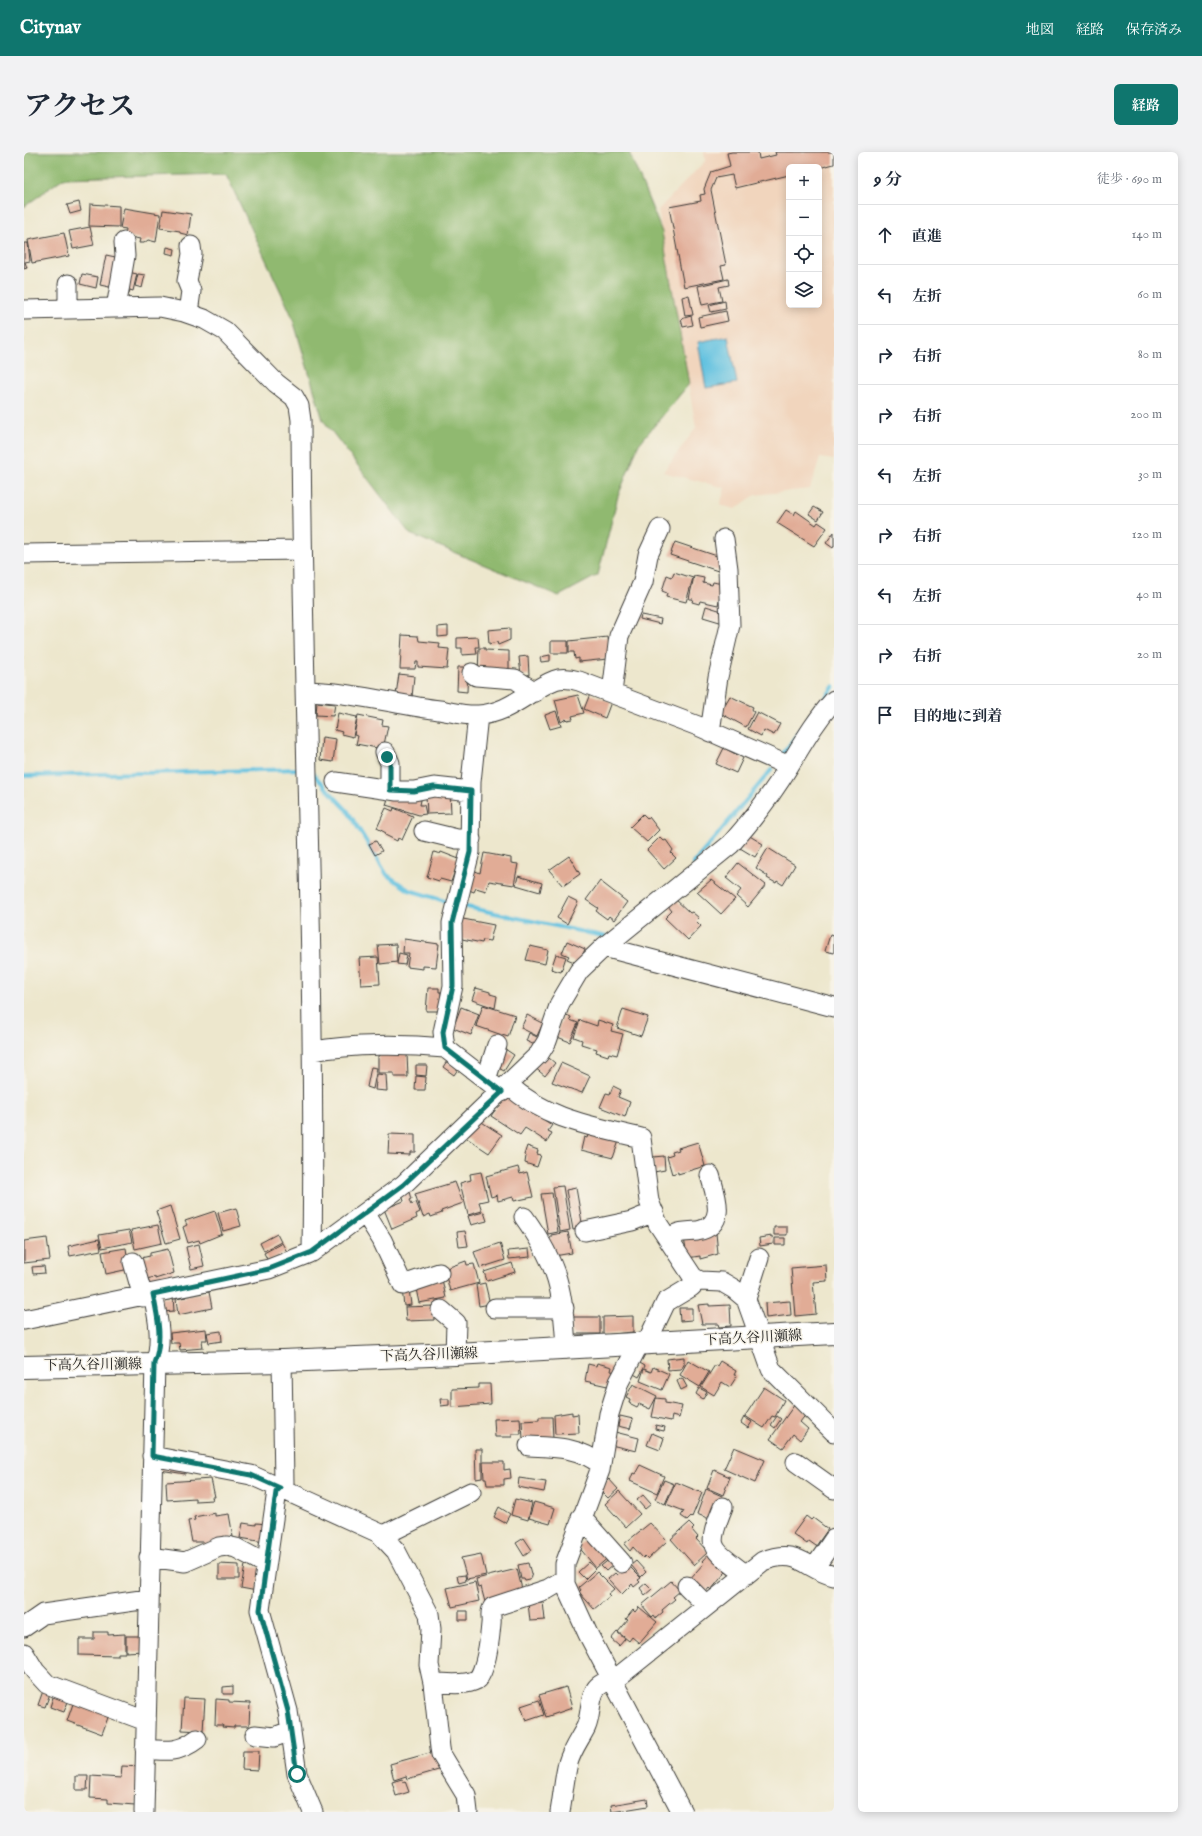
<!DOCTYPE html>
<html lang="ja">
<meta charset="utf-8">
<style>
:root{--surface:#fff;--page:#f2f2f3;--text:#1f2937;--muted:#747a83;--line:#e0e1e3;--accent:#0f766e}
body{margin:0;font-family:"IM FELL English","Noto Serif JP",serif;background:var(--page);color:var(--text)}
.controls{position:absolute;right:12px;top:12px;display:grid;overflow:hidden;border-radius:6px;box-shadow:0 2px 10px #0003}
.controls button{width:36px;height:36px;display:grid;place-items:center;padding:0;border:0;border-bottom:1px solid var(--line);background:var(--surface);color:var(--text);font:20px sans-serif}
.stop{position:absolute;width:12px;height:12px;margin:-9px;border:3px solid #0f766e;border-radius:50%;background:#fff}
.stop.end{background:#0f766e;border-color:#fff;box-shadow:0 1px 4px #0008}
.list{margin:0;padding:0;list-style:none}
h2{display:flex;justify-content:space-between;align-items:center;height:52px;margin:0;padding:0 16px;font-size:17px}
h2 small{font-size:13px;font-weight:400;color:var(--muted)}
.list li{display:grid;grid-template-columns:26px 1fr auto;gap:12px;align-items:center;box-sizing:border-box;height:60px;padding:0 16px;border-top:1px solid var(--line)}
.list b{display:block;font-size:15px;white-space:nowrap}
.list em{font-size:13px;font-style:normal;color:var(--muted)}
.icon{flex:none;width:22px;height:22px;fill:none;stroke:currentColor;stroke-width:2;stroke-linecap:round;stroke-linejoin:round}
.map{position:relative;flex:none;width:810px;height:1660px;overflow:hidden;border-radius:6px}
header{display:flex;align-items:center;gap:24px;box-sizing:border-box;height:56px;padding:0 20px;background:var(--accent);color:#fff}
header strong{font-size:19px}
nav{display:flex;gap:22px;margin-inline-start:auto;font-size:14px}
.intro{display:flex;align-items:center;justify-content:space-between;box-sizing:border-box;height:96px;padding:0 24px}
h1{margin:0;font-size:28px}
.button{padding:10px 18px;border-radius:6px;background:var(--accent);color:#fff;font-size:14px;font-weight:700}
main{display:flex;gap:24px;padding:0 24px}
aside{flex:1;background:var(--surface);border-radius:6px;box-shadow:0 2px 10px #0003}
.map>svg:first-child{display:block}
</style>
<header>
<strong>Citynav</strong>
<nav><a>地図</a><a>経路</a><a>保存済み</a></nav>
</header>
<div class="intro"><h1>アクセス</h1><a class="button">経路</a></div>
<main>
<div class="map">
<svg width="810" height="1660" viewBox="0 0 810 1660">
<rect width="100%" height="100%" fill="#f7f3e8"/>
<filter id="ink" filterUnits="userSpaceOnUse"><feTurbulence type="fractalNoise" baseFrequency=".025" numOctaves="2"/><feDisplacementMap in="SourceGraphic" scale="8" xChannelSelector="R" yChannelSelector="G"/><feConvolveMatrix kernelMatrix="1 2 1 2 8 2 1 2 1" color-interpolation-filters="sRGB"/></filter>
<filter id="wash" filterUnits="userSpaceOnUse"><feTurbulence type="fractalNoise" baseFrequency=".012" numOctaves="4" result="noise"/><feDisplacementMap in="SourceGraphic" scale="16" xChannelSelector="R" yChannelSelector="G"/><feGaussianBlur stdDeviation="0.9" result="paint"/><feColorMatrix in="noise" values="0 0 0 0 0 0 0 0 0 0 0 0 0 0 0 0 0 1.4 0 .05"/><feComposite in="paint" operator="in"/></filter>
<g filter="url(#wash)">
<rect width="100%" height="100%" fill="#ede7cd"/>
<path fill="#f1d5bd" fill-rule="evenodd" d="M680 0H810V308L796 306 786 337 731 343 711 357 696 353 701 336 639 320 672 276 634 58 681 9ZM765 15H795V153H765Z"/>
<path fill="#90b96f" stroke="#566a46" d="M0 0H605L638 80 665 232 615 292 594 344 574 423 535 444 386 382 299 268 268 164 202 22 39 26 0 55Z"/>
<path fill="#61c1e0" stroke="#3e6e7e" d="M704 184 713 231 682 236 674 190Z"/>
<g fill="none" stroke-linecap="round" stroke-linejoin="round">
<path stroke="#61c1e0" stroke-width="4" d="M802 545 810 534
M758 603 777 577
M289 622 323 658 363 723 385 738 427 751
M0 624 277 617
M669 712 748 617
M438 754 583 785"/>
</g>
<g id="blocks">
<path fill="#e1ac96" d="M708 0H734L735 7 752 3 751 0H810V12L795 16 765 15V23L711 36 708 23 692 26 687 38 702 113 697 114 700 127 660 135 645 55 677 49 676 43 681 42 680 37 687 20 706 14 703 1Z
M55 50 57 59 46 62 43 53Z
M66 52 95 54V75L65 74Z
M100 56 136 62 132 90 124 88 120 91H115L116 87 101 84 102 77 96 76Z
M139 58 167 62 164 83 156 81V79L136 76Z
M66 75 70 93 49 97 45 79Z
M40 81 45 104 8 111 4 88Z
M0 91H4L6 109 1 110 3 116 0 117Z
M143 95 151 97 150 103 142 101Z
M82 103 96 106 90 136 76 133Z
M104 120 113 122 109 139 106 138 105 141 99 139Z
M58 122 74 125 72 136 56 132Z
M114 122 121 123 118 136 111 134Z
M704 127 705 133 695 135 698 149 678 153 674 134Z
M665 143 669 163 661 164 658 145Z
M701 149 702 157 687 160 685 153Z
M702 159 704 169 676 175 674 165Z
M667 164 669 173 659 175 657 167Z
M790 355 799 360 794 368 785 362Z
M762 358 770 363 772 359 792 373 794 370 803 376 790 394 753 371Z
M810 380V394L809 396 802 391Z
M651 390 699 406 694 419 646 403Z
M650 420 669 426 662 450 642 445 643 441 638 439 643 423 648 425Z
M670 424 680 426 679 431 688 433 689 430 698 432 694 453 676 449 675 452 668 450 669 447H665Z
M682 454 701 460 699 471 679 465Z
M617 463 637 467 636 472 616 467Z
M424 474V484L414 485V475Z
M486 476V488L474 493 473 490 465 492 464 478Z
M378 483 394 484 395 489 416 491 415 496 425 497 423 517 394 515V510H392L391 517H376Z
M454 485 455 495H452L453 502 438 503V496H433V486Z
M584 485 586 504 584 507 555 510V506L551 507 550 500H545V489Z
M527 489H544V501H527Z
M455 496H461V498L485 499V521H454Z
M526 503V509L517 510 516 505Z
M504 504 505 523H497L495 505Z
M434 515H444L443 540 433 539Z
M375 522 390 524 388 545 372 543Z
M566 542 587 550 581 566 560 557Z
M554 543 560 561 548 564 549 567 543 568 542 567 537 570 531 548Z
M706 544 729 555 728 557 730 560 722 575 696 561Z
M293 550 311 552 309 564 292 563Z
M532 559 537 574 526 577 521 563Z
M733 560 756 572 750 583 740 578 737 584 724 577Z
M314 561 333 565 329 585 317 582 318 580 311 578Z
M334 563 359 568 358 573 364 574 359 597 332 592 334 584 330 583Z
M298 585 312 587 309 610 296 608Z
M700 596 719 606 712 621 692 612Z
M366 640 397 648 396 653H400L402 662 395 663 362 653Z
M426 641 427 661 403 662 402 643Z
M362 656 369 659 370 656 389 664 378 688 374 686 373 689 361 683 362 681 353 676Z
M619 662 624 667 625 665 635 678 623 690 606 675Z
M724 683 739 692 731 705 716 696Z
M636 685 640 689 642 688 649 698 647 701 652 706 640 717 623 698Z
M352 689 358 699 351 703 345 692Z
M744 696 771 713 759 733 753 729 752 731 743 726 744 724 732 716Z
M410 700 416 702 417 700 435 707 427 730 416 727 415 729 403 725Z
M460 701 487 706V711L494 712 490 733 465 729 462 739 452 736 450 740 440 736 447 717 456 721Z
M545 704 556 722 539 734 525 718Z
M714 711 742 733 724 755 712 744 717 738 702 726Z
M494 724 518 731 516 740 492 733Z
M687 728 711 747 697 762 673 740Z
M576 729 603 750 590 768 585 764 583 767 572 759 574 756 562 748Z
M544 745 554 750 543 772 533 766Z
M650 746 666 761 668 760 675 766 672 769 677 774 664 788 641 766 648 759 643 753Z
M434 766 470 773 466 789 459 788 458 791 438 787Z
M806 783 810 784V801L801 799Z
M380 787 415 792 412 815 399 814V817L383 815 385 801H379Z
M543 789 561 797 555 812 543 807 545 804 538 801Z
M372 792 373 810 356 812 354 793Z
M506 794 524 798 521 812 502 808Z
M375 801 383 803 381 813 373 812Z
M532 802 542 805 537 820 527 817Z
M354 805 356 832 337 833 335 806Z
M404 836H415V840H417V859H402Z
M452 836 466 840V842L473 844 471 856 448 848Z
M459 853 491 863 484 885 452 874Z
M437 855 455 862 447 883 429 876Z
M599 857 624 865 617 884 593 876Z
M540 862 547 865 546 868 554 871 546 890 531 884Z
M503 863 519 871 513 884 497 876Z
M556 868 573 874 574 868 589 873 587 879 599 882 593 903 585 901 584 904 572 900 573 897 557 892 558 888 550 885Z
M505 881 515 886 511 893 502 889Z
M481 897 490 903 480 919 471 914Z
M355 898 383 902 384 925H370V921H354V904H356Z
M520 902 531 911 521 924 510 915Z
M423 909 434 917 430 923 419 915Z
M537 911 566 924 558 941 528 930Z
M392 913H403L402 924 392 923Z
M347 915 353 916 349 937 343 935Z
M353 922 362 923 363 939 351 938Z
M392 924 402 925 401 938H391Z
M589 934 597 938 594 945 606 950 601 965 576 955 582 941 586 942Z
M481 943 528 973 524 979 528 981 523 990 501 976 496 983 467 964Z
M453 967 478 983 465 1001 441 985Z
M565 979 596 986 589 1006 557 998 560 985 563 986Z
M365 982 391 983V1000H386V1003L364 1002Z
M674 990 681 1014 654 1022V1020L648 1022 643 1005 649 1003 648 1000 655 998 654 996Z
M503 994 514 998 513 1002 517 1003 513 1015 501 1011 502 1004 500 1003Z
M640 1004 641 1018 630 1020 629 1005Z
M494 1015 496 1022 503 1020 509 1045 490 1049 489 1045 474 1049 473 1043 467 1045 462 1024Z
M457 1020 464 1048 455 1050 458 1059 444 1063 436 1031 447 1028 446 1022Z
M431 1030 439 1051 417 1059 418 1061 407 1065 406 1062 399 1065 391 1042Z
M539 1034 546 1078 536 1080 529 1035Z
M552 1036 559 1076 549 1078 542 1038Z
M386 1040 388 1047 386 1048 388 1052 392 1050 396 1060 392 1062 393 1066 368 1077 360 1057 380 1049 378 1043Z
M528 1041 534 1080 524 1082 517 1042Z
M146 1054 156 1087 142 1091 132 1059Z
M212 1056 217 1074 199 1079 194 1061Z
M191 1059 198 1082 176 1091 175 1088 164 1091 159 1075 163 1073 161 1069Z
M460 1060 463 1069 447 1073 444 1064Z
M134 1073 138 1091 111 1097 107 1078Z
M750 1075H763V1083H750Z
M105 1078 108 1090 78 1096 75 1083Z
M441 1079 444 1094 435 1095 433 1080Z
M544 1080 548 1101 530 1104 523 1087 527 1086V1083Z
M692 1081 694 1102 676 1107V1104L663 1106 660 1085Z
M253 1082 257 1090 240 1099 236 1091Z
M748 1084 749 1092 736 1094 735 1086Z
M23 1086 26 1108 0 1111V1089Z
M751 1086H761V1093H751Z
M75 1087 77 1098 46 1104 44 1094Z
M258 1091 263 1100 244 1109 240 1101Z
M476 1091 481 1108 456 1116 450 1100Z
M175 1092 180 1114 167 1117 162 1095Z
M102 1096 105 1117 82 1122 78 1100Z
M144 1097 150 1121 131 1127V1125L118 1128 112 1107 126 1104V1101Z
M505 1097 506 1105 485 1107 484 1099Z
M442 1109 443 1113 450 1112 455 1131 426 1139 420 1117Z
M488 1111 491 1120 463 1129 460 1120Z
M802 1113 803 1129 789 1130 792 1162 771 1164 767 1116Z
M20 1114 21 1121 9 1122 8 1115Z
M418 1127 422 1146 395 1151 391 1132Z
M461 1131 466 1152 455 1154 452 1133Z
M378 1137H385L387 1153 380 1154Z
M185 1140 188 1156 154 1163 152 1147 162 1145V1143Z
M149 1145 150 1159 138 1160 137 1146Z
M766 1149 767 1163 742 1166 741 1151Z
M685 1152V1154L706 1153 707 1174 695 1175 694 1172H678L674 1153Z
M409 1154 410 1168 382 1169 381 1155Z
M655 1156H668V1168L656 1169Z
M609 1164V1180L579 1183V1165Z
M548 1165H576V1182H548Z
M182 1177 183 1188H178L179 1196 156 1198 155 1191H147L146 1181Z
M197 1179 198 1189 185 1191 183 1181Z
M660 1205V1213L657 1217 644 1218 643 1207Z
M664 1208 685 1220 676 1235 656 1223Z
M696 1209 712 1219 710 1223 713 1224 706 1235 698 1230 690 1243 677 1235 691 1213 693 1214Z
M614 1210 621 1214 615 1225 608 1221Z
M573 1211 588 1215 587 1219 592 1220 588 1235 561 1229 564 1212 572 1214Z
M629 1215 645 1222 638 1238 616 1229 620 1217 627 1220Z
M658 1226 663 1235 657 1238 653 1229Z
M455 1232H466L467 1252 428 1255V1237L455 1236Z
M609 1232 633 1244 626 1257 615 1252 613 1255 605 1251 606 1247 602 1245Z
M740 1235 760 1248 751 1265 748 1264 740 1276 721 1264Z
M675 1236 683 1240 679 1247 672 1242Z
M632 1246 641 1247V1251L658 1254 655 1266 648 1264 647 1269 628 1265Z
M416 1247H425V1253L417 1254Z
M771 1252 783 1261 776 1270 784 1277 776 1288 769 1282 759 1296 746 1287Z
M548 1260V1263L554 1262 555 1281 531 1282 530 1263Z
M596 1264 609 1267 606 1277 594 1274Z
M753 1264 757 1267 751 1276 747 1273Z
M515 1265H528L529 1287 499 1288 498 1269 515 1268Z
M720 1265 728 1270 724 1276 717 1271Z
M496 1266 497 1282H488V1285H471L470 1267Z
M632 1273 641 1275 640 1279 631 1277Z
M591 1280 615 1286 612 1299 587 1293Z
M628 1281 640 1286 636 1298 623 1293Z
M710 1295 741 1308 731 1331 700 1317Z
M451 1297H458V1326L452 1327Z
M459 1310H480V1318L486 1317 487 1326 480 1327V1333H463L462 1326H460Z
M137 1311 162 1315 161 1322 136 1318Z
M616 1313 640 1324 633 1341 606 1329 609 1321 611 1322Z
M690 1318 706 1325 699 1343 683 1336Z
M495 1326 522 1330 520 1340 494 1335Z
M187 1327 191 1345H188L189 1348 171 1349V1346L143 1348 142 1330Z
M585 1327 594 1337 584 1346 575 1337Z
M640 1328 650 1332 641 1352 631 1347Z
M652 1330 678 1341 668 1365 667 1364 663 1368 657 1364 660 1359 642 1352Z
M682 1337 698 1344 688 1368 673 1362Z
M595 1339 616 1362 602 1375 581 1352Z
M619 1343 627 1352 621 1357 613 1348Z
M491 1347 508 1351 504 1368 487 1363Z
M510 1350 531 1356 526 1372 505 1366Z
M475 1355 486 1362 481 1371 470 1365Z
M191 1361V1364L205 1362 209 1385 180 1393V1390H168L164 1369 171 1368 170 1365Z
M782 1364 787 1368 789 1366 804 1377 792 1394 785 1389 783 1392 769 1382Z
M219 1371 232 1373V1371L243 1372 240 1390 216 1386Z
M626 1371 643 1389 624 1407 621 1404 619 1406 609 1395 606 1399 600 1392Z
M665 1371 670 1376 668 1378 674 1385 672 1387 684 1400 670 1413 647 1387Z
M565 1384 586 1404 572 1416 554 1394Z
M500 1386 508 1398 500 1404 492 1391Z
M686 1400 705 1416 687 1438 685 1436 680 1442 664 1429 680 1411 678 1409Z
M457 1402 462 1423 443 1427 437 1406Z
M587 1406 591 1411 582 1419 577 1414Z
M612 1409 622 1420 617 1425 607 1413Z
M565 1410 571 1417 561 1427 554 1420Z
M504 1411 508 1425 506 1428 501 1429 500 1427H497L494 1413Z
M195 1412 215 1413V1427H195Z
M221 1413 237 1416 233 1439 217 1436Z
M604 1413 617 1426 614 1428 616 1430 610 1435 608 1432 598 1442 584 1427 591 1421 593 1423Z
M493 1417 499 1441 461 1450 457 1435 454 1436 452 1427Z
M573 1420 590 1437 584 1442 586 1444 570 1457 555 1440 557 1438 555 1435Z
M441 1423 442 1429 435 1431 433 1424Z
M647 1429 656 1439 649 1445 651 1447 638 1458 639 1460 632 1466 630 1463 628 1465 618 1453Z
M451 1430 455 1449 428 1455 423 1436Z
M622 1431 628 1437 621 1443 616 1436Z
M519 1450 521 1468 506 1469 504 1451Z
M615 1455 633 1470 615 1491 608 1485 605 1489 594 1480 604 1468 602 1467 609 1458 611 1460Z
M435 1459H444V1468H435Z
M70 1480H84V1483L101 1482V1501H94V1504L55 1503V1487H70Z
M593 1480 601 1487 595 1494 587 1487Z
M102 1484H119L120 1499 102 1500Z
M209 1534V1542H199V1535Z
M542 1535 548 1556 522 1565 515 1543Z
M20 1536 27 1539 21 1555 14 1553Z
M30 1542 45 1547 40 1560 26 1555Z
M160 1546 181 1547 179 1579 158 1578Z
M192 1547 205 1548V1550L226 1551 225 1574H210V1576L198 1575 199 1573H191Z
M515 1548 520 1563 502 1569 497 1554Z
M50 1549 86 1560 78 1582 43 1569Z
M219 1599H235L234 1618 218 1617Z
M413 1599 418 1617 383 1627 382 1624 370 1628 366 1612Z
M98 1614 118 1615 111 1653 84 1651V1647L66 1646 67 1624 97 1626Z
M52 1624H64L63 1638H52Z
M378 1627 379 1630 381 1629 385 1640 372 1644 368 1630Z
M623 1647 624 1654 588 1660 587 1653Z"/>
</g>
</g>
<g filter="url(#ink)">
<use href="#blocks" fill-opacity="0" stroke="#3b3a37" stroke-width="1"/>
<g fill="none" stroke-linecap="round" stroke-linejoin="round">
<g stroke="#3b3a37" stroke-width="21">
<path id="minor" d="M92 156 101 104 100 90
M44 157V132
M0 158 136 155 160 160 180 167 201 179 252 231 270 245 275 254 277 268C278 545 292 822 288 1100
M164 161 167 139 163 129 168 102 167 94
M0 402 278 398
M448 521 452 524 491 527 511 540
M282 539C327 540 370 552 415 558 428 560 441 564 454 563 485 562 505 538 531 528 539 525 548 527 555 529L674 574 765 614
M588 541 595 484 619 430 624 403 636 377
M454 563 447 630 446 700 428 771 429 834 419 880 421 896 478 940
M686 580 694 525 706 473 704 417 700 387
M361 600 366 611V638
M312 630 373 639H390L410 635 447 639
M400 679 433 687H447
M580 795 810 855
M289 899C329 892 380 892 421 896
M462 928 473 893
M484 933C524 968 568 974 617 986L625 1049 634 1072 669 1125 676 1129 698 1130 710 1137 722 1147 747 1217 810 1280
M341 1061 358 1088 379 1133 415 1121
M500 1065C535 1114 539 1138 542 1197
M561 1079 608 1069 630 1060
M647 1091 652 1082C659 1079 666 1080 673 1079 704 1073 692 1044 686 1023
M109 1110 119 1145
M722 1147 735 1106
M471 1156H540
M417 1158 432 1171 431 1202
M0 1168 245 1117 288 1100 379 1033 515 902 523 889 536 851 555 819 580 795 707 692C728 668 749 641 765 614 779 591 792 568 810 548
M615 1192 595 1230 585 1262 576 1318 541 1412V1432L564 1482 658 1660
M622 1192 642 1150 667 1135 674 1128
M258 1209 260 1331 253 1339 236 1458 264 1559 273 1622 289 1660
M505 1294C531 1295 556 1295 577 1313
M128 1304 227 1323 355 1381 372 1399 405 1462 407 1477 405 1513 409 1531 416 1596 417 1602 442 1643 444 1660
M772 1310 810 1337
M699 1355C681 1399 687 1395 722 1423
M557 1365 598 1411
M358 1384 447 1340
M125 1405 161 1410 195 1395 203 1394 212 1396 242 1412
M791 1415 810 1387
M663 1434 683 1454
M0 1475 19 1462 124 1447
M0 1501 11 1519 23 1532 122 1569
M409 1531C422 1531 441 1534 452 1528 462 1522 466 1484 467 1472 468 1466 465 1460 469 1455L524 1437 541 1427
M231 1583 250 1585 267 1579
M121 1597C142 1599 155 1601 173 1587
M120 1660 131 1211C139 1190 134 1165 129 1143
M536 1660C539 1644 540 1627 544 1611 548 1597 556 1587 562 1575 570 1557 561 1531 589 1529L739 1409C775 1395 781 1417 810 1424"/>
</g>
<g stroke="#3b3a37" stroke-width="24">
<path id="major" d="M0 1215 258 1209 431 1202 810 1181"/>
</g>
<use href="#minor" stroke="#fff" stroke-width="19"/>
<use href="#major" stroke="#fff" stroke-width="22"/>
</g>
</g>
<g fill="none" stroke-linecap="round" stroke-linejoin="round" filter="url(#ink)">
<path stroke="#0f766e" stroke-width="5" d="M273 1622 264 1559 236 1458 252 1340 256 1336 227 1323 128 1304 130 1211C139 1190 134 1165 129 1142L245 1117 288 1100 379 1033 478 940 421 896 419 880 429 834 428 771 446 700 447 639 410 635 390 639 366 638V611L363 605"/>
</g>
<g text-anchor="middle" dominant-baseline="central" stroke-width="3" stroke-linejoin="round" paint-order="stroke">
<g font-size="14" fill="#1c1c1c" stroke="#f7f3e8">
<text transform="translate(729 1186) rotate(-3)">下高久谷川瀬線</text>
<text transform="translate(405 1203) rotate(-2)">下高久谷川瀬線</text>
<text transform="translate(69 1213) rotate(-1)">下高久谷川瀬線</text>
</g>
</g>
</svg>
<div class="controls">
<button>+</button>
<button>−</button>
<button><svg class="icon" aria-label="locate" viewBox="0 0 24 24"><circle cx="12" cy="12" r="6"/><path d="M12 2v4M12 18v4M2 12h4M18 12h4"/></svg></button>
<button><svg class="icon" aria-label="layers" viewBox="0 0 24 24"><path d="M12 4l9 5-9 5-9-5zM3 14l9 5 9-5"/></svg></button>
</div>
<div class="stop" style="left:273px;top:1622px"></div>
<div class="stop end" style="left:363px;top:605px"></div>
</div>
<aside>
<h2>9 分<small>徒歩 · 690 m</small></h2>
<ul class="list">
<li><svg class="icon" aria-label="ahead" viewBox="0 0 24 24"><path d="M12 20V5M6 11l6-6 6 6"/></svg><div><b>直進</b></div><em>140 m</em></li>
<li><svg class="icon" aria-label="left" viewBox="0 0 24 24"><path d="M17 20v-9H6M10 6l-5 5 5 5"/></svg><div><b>左折</b></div><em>60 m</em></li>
<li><svg class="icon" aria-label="right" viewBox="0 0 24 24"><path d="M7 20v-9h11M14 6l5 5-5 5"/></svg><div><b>右折</b></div><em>80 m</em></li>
<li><svg class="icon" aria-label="right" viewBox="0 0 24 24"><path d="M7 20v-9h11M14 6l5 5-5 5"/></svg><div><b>右折</b></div><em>200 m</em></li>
<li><svg class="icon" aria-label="left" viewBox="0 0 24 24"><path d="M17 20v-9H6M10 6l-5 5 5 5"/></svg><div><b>左折</b></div><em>30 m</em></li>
<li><svg class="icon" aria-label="right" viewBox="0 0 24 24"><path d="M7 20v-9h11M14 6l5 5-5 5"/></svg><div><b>右折</b></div><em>120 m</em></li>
<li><svg class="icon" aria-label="left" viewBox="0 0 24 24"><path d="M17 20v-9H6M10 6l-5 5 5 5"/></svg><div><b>左折</b></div><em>40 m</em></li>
<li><svg class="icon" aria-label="right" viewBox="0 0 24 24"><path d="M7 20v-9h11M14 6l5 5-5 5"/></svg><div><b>右折</b></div><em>20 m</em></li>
<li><svg class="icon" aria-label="arrive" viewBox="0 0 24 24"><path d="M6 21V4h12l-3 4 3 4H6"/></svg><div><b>目的地に到着</b></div></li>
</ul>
</aside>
</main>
